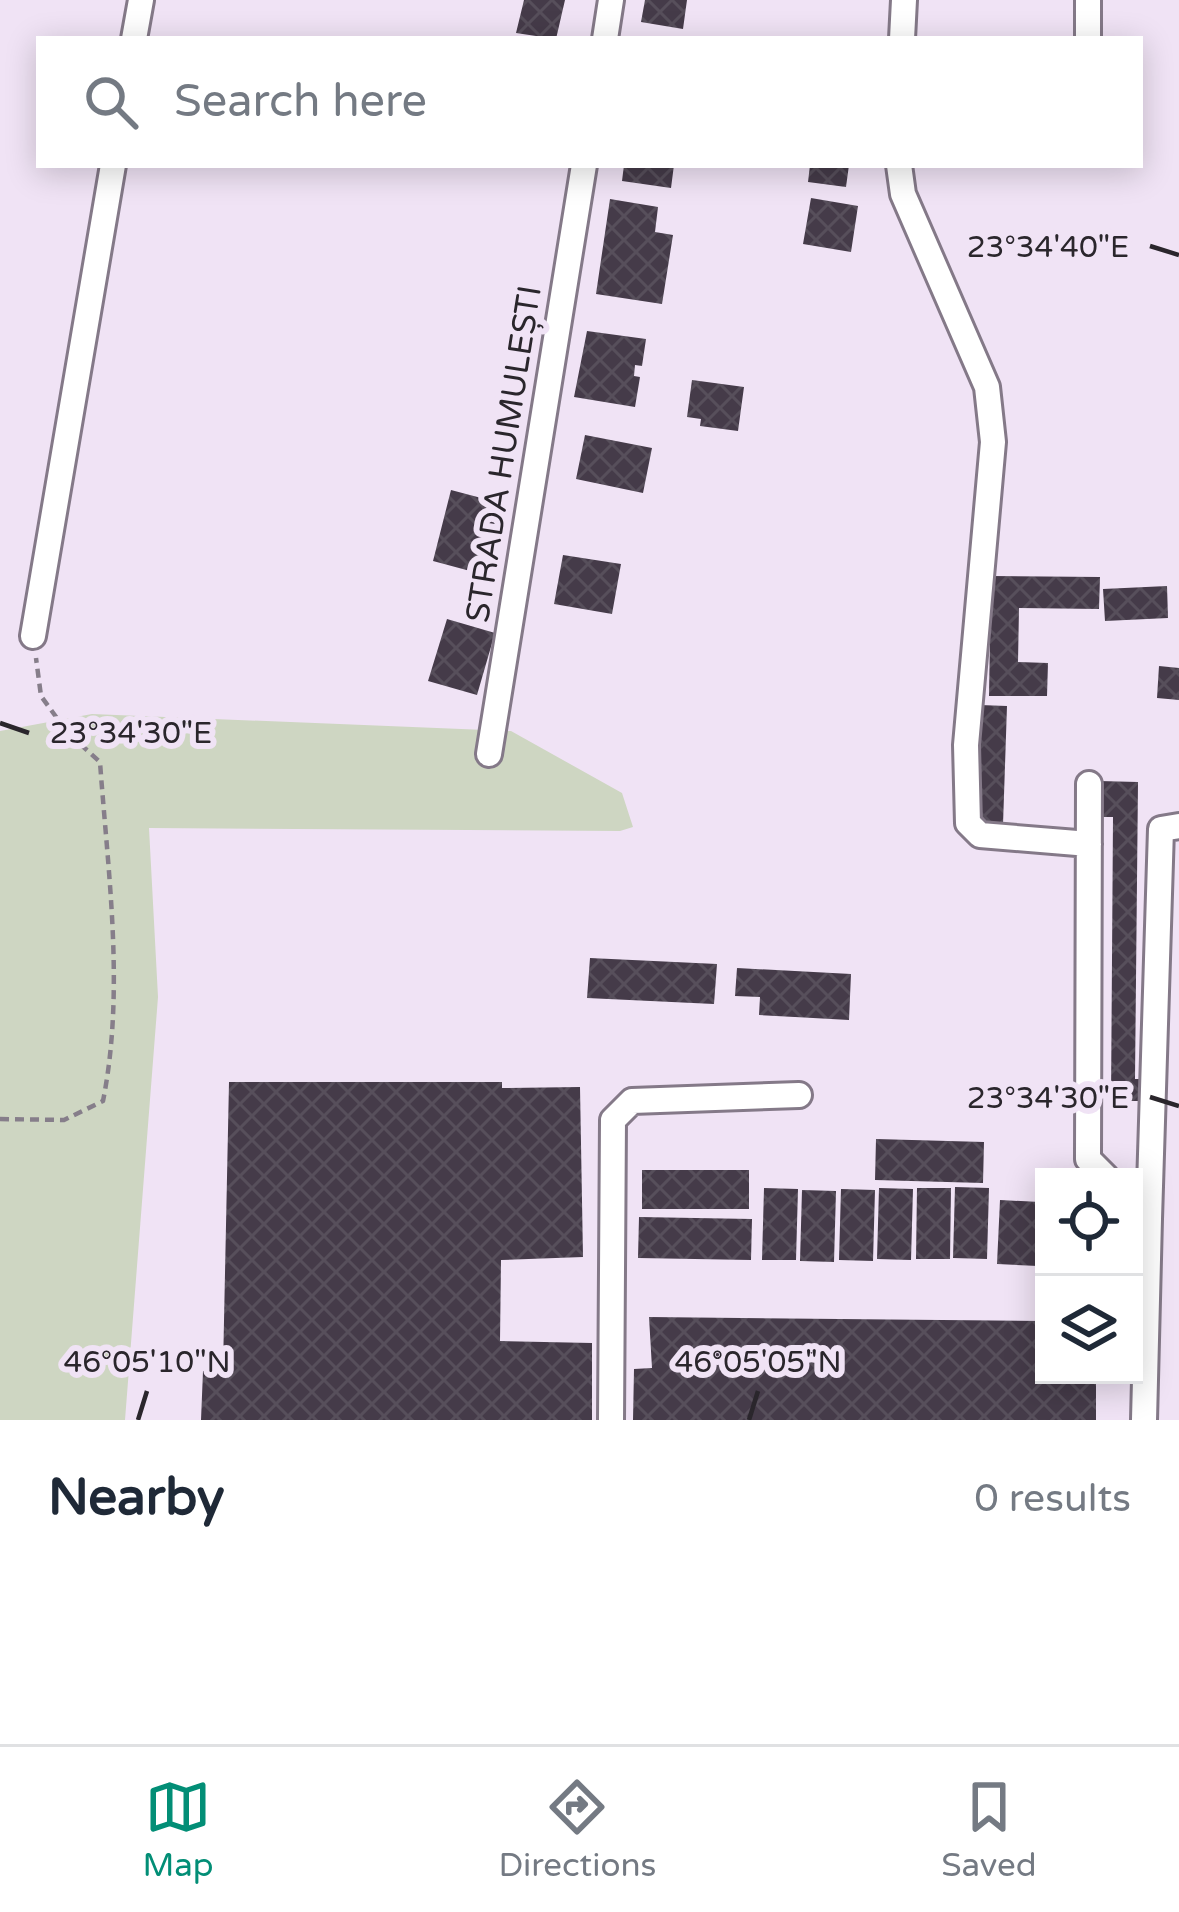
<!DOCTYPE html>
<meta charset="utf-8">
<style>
:root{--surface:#fff;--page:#f6f6f7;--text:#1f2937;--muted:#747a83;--line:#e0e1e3;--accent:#028e76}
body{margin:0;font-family:"Varela Round",sans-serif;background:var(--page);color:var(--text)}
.controls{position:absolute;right:36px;bottom:36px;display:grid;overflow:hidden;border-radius:0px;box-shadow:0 6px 30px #0003}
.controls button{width:108px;height:108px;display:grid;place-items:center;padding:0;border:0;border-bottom:3px solid var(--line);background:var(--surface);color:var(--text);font:60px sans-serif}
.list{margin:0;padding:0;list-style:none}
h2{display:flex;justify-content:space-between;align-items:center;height:156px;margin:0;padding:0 48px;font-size:51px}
h2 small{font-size:39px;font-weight:400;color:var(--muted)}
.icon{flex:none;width:66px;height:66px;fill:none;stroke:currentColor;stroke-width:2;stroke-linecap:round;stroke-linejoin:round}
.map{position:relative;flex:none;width:1179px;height:1420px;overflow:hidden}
.search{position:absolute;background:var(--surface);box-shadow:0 6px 30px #0003;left:36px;right:36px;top:36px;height:132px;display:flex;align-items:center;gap:30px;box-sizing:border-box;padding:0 42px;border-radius:0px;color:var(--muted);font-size:45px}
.sheet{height:324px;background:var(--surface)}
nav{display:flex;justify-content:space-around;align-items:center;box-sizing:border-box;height:168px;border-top:3px solid var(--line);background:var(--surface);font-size:33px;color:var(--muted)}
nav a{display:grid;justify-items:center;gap:6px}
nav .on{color:var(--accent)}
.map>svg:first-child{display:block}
</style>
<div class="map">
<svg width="1179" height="1420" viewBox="0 0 1179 1420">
<defs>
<pattern id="building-cross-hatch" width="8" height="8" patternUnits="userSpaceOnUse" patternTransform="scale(3)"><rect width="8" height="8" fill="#453b49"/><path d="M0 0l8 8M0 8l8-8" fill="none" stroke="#574f5b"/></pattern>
</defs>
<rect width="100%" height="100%" fill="#f0e3f5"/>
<path fill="#ced6c2" d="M92 714 511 731 622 793 633 827 620 831 149 828 158 997 125 1420H0V731Z"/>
<path fill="url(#building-cross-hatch)" d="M524 0H565L556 39 516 33Z
M645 0H687L683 29 641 22Z
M624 165H674L671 188 622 181Z
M810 165H849L846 187 808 182Z
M811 198 858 206 851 252 803 244Z
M610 199 658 207 655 232 673 235 662 304 596 294Z
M587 331 646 339 642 366 635 365 634 376 640 377 635 407 574 397Z
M692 380 744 387 738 431 700 426 701 419 687 417Z
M585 435 652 448 643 493 576 479Z
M451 490 504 504 485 575 433 561Z
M563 555 621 564 612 614 554 604Z
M991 576 1100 577 1099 609 1019 608 1018 662 1048 663 1047 696H989Z
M1167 586 1168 618 1105 621 1103 589Z
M447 619 495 633 477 695 428 681Z
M1159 666 1179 668V700L1157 698Z
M980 705 1007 706 1003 825 977 824Z
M1099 781 1138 782 1135 1079H1145V1101H1111L1113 817H1099Z
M590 958 717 964 714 1004 587 998Z
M737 968 851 974 849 1020 759 1015 760 997 735 996Z
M229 1082H502V1088L580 1087 583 1257 501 1260 500 1341 592 1343V1420H201L203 1371 223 1369Z
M876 1139 984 1142 983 1183 875 1180Z
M642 1170H749V1209H642Z
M955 1187 989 1188 987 1259 953 1258Z
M764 1188 798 1189 796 1260H762Z
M879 1188 913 1189 911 1260 877 1259Z
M917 1188H951L950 1259H916Z
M841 1189 875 1190 873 1261 839 1260Z
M802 1190 836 1191 834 1262 800 1261Z
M1000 1200 1040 1202 1038 1266 997 1264Z
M639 1217 752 1219 751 1260 638 1258Z
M649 1317 1044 1321V1375H1096V1420H633L634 1369 652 1368Z"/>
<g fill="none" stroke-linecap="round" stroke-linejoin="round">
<g stroke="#847988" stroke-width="30">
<path id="minor" d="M1088 0V39
M134 39 141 0
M605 39 611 0
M902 39 904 0
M899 165 903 194 987 387 993 442 966 745 968 823 980 835 1089 844
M33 636 113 165
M489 754 584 165
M1089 784 1088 1159 1106 1177
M1140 1210 1149 1219 1144 1420
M1149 1219 1161 829 1179 826
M611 1420 613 1120 632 1101 799 1095"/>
</g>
<path stroke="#867e8a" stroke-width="4.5" stroke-dasharray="9 6" stroke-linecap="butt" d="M0 1119 64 1120 103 1101C125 991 108 873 100 762L67 732 41 696 36 658"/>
<use href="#minor" stroke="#fff" stroke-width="24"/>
</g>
<path fill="none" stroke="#2a262c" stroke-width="4.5" d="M1150 246 1179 255M0 723 29 733M1150 1097 1179 1106M138 1420 147 1391M749 1420 758 1391"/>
<g text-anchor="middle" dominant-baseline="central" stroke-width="12" stroke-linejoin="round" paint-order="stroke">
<g font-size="33" fill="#2a262c" stroke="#f0e3f5">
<text transform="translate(504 454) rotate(-81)">STRADA HUMULEȘTI</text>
</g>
</g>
<g font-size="30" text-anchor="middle" fill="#2a262c" stroke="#f0e3f5" stroke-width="12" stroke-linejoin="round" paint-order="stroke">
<text x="1048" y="257">23°34'40"E</text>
<text x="131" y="743">23°34'30"E</text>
<text x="1048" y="1108">23°34'30"E</text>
<text x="147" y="1372">46°05'10"N</text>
<text x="758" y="1372">46°05'05"N</text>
</g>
</svg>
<div class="controls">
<button><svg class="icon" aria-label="locate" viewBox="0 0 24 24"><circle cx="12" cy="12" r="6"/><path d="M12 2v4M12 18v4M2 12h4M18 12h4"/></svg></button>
<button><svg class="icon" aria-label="layers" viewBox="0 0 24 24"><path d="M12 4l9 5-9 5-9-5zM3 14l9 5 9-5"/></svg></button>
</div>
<div class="search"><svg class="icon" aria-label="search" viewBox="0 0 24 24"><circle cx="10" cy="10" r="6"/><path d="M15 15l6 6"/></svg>Search here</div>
</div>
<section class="sheet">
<h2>Nearby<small>0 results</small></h2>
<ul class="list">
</ul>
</section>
<nav>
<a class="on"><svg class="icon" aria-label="map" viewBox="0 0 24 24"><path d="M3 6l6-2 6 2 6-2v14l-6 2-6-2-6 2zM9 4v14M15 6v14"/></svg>Map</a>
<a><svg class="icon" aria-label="directions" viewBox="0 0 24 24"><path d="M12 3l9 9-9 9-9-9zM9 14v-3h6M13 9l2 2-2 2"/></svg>Directions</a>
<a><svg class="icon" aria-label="saved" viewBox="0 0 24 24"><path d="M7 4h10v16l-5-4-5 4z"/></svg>Saved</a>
</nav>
